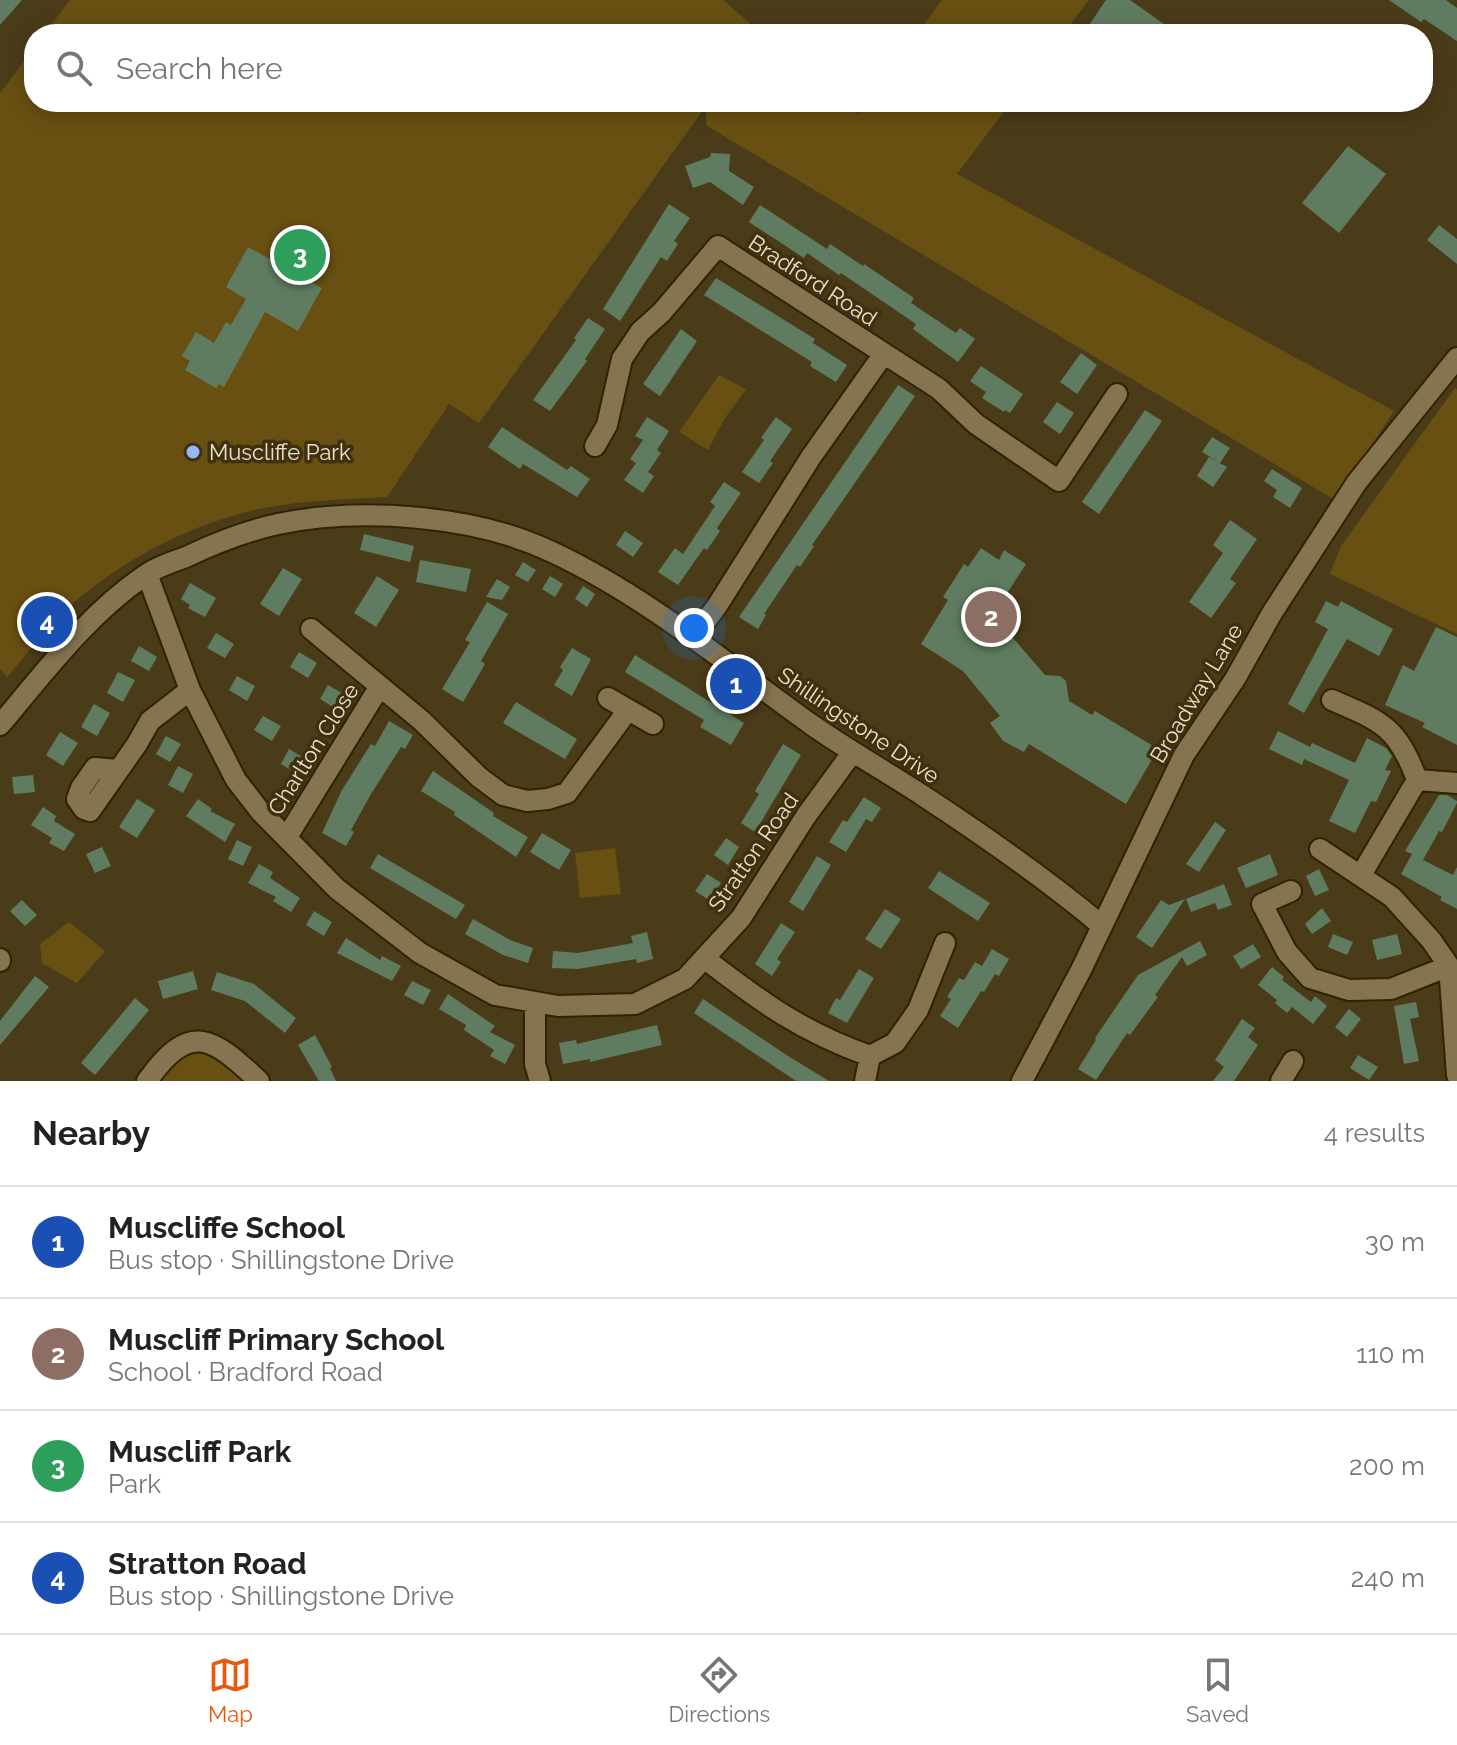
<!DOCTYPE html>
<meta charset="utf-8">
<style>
:root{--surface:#fff;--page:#f2f2f2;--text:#222;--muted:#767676;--line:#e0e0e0;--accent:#ea580c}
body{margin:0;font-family:Raleway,sans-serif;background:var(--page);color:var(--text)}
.you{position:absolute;left:694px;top:628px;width:28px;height:28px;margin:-20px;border:6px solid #fff;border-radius:50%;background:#1a73e8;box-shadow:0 0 0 12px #1a73e833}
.badge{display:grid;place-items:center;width:52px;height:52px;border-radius:50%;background:var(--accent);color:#fff;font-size:26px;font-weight:700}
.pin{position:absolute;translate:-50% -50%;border:4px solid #fff;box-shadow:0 2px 8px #0006}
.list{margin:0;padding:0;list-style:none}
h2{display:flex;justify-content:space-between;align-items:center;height:104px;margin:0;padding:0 32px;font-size:34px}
h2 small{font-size:26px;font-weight:400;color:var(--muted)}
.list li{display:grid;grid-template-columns:52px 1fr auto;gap:24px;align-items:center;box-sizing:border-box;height:112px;padding:0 32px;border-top:2px solid var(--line)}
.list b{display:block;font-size:30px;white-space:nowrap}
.list p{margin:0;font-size:26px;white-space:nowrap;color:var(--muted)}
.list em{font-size:26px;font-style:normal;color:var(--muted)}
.icon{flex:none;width:44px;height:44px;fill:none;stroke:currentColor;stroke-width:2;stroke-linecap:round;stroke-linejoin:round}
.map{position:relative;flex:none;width:1457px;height:1081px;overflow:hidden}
.search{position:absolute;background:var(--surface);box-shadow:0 4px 20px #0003;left:24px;right:24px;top:24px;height:88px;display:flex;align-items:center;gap:20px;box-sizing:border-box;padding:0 28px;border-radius:32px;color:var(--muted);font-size:30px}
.sheet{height:552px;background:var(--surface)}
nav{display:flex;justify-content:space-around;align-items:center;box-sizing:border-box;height:112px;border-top:2px solid var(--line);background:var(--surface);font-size:22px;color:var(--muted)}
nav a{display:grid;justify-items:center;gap:4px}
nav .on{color:var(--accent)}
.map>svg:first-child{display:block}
</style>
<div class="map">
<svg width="1457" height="1081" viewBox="0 0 1457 1081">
<rect width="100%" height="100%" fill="#4b3c19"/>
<path fill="#685012" d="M70 0H723L762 34H44Z
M942 0H1089L1063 34H917Z
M34 48V102H844L859 114 868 102H1011L957 174 1394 411 1335 500 707 126 705 107 479 423 449 404 387 497C348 499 308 500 270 507 193 521 116 562 59 616 40 634 25 658 7 677L0 669V93Z
M719 375 746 389 725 418 708 450 679 432Z
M1455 388 1457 390V634L1330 574 1341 546Z
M615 848 621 894 580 898 575 853Z
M69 922 105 951 77 983 42 963 40 944Z
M208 1048 252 1081H161L183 1052Z"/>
<path fill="#5f7c60" d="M0 0H22L0 25Z
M1106 0H1130L1178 34H1083Z
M1389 0H1446L1457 8V41L1424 19 1421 22Z
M1348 146 1386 174 1339 233 1302 203Z
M711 153 730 154 729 171 754 187 743 205 710 182 693 188 685 166 710 157Z
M669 204 690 218 674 241 678 244 667 261 661 257 620 321 603 309Z
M760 205 827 249 830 244 863 266 864 264 914 298 911 303 956 333 960 328 975 339 958 362 913 329 916 324 841 273 839 275 807 253 804 258 749 222Z
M1439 225 1457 239V264L1427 240Z
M248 247 322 288 298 331 265 312 224 387 219 384 216 388 185 370 190 361 182 356 196 332 214 343 226 322 231 325 246 299 226 287Z
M716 278 815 339 813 343 847 365 836 382 810 366 812 362 704 295Z
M588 318 605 329 585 359 587 361 550 411 533 400 576 340 574 338Z
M681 329 697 341 660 396 643 384Z
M1081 353 1097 365 1077 394 1060 382Z
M981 366 1023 394 1010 413 1005 410 1004 412 982 398 986 392 970 381Z
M898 385 915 396 812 545 814 546 800 567 797 565 764 614 766 615 758 629 739 617Z
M1057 402 1074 413 1060 434 1043 422Z
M1145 410 1162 421 1099 514 1082 502Z
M647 417 669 431 657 450 661 453 648 472 654 476 643 493 624 480 636 463 630 459 643 440 635 436Z
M776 417 792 429 770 461 773 463 759 483 742 472 764 440 761 438Z
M502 427 567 470 571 466 590 479 577 497 523 464 520 469 488 447Z
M1212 437 1230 448 1220 463 1202 452Z
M1209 457 1227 467 1213 487 1197 476Z
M1272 469 1302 488 1290 508 1273 497 1277 490 1264 481Z
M724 482 741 493 717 528 720 531 707 550 704 548 678 585 658 572 675 548 683 554 715 506 710 502Z
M1230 520 1257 539 1230 579 1236 583 1211 618 1189 602 1223 553 1213 545Z
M625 531 643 543 633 557 616 545Z
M364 534 414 546 410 562 360 550Z
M981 548 999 560 1004 550 1026 564 993 615 1045 675 1060 676 1066 681 1069 701 1092 715 1095 711 1158 749 1126 804 1029 744 1024 752 1003 741 990 723 1000 716 963 671 921 644 948 600 943 597 964 564 968 567Z
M420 560 471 569 466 592 416 582Z
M523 562 536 570 528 582 515 575Z
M283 568 302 579 279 616 260 604Z
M377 576 399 590 376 627 354 613Z
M550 576 563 584 555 597 542 589Z
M497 579 510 587 502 600 486 597Z
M190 583 216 598 205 617 188 608 190 605 181 599Z
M583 586 595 594 587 607 575 599Z
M1326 601 1338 607 1341 601 1393 629 1379 656 1347 639 1304 713 1288 704 1328 629 1315 622Z
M487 602 508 614 481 661 485 664 463 702 442 689 470 642 465 640Z
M1436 627 1457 637V745L1422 727 1425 723 1385 705 1403 665 1414 671Z
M216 633 234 644 225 658 207 648Z
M139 646 157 657 149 671 131 661Z
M572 648 591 659 572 696 554 685 563 670 560 667Z
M299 652 317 663 308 678 290 667Z
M635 655 744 723 731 745 700 727 704 720 625 672Z
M118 672 135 680 123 702 107 693Z
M237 676 255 686 247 701 229 690Z
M328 685 347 696 338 710 320 699Z
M516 702 577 739 565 759 503 723Z
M94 704 110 713 97 736 81 727Z
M263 716 281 726 272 741 254 730Z
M389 721 413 735 405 749 401 747 371 794 351 830 354 832 346 846 322 833 342 790 371 744 375 746Z
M1278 731 1310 747 1312 743 1355 763 1367 738 1386 748 1392 756 1385 770 1391 771 1376 802 1371 801 1355 833 1329 821 1349 780 1304 759 1302 765 1269 749Z
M60 732 78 743 63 766 46 755Z
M166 736 181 744 170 762 156 754Z
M783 744 801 755 755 832 741 823 759 794 755 791Z
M289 749 307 760 299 775 281 764Z
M178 766 193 774 183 793 168 785Z
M433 771 494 813 493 816 528 837 516 857 454 815 455 812 421 791Z
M33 775 35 792 14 794 12 777Z
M1439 795H1447L1457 801V803L1442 832 1439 831 1423 860 1419 858 1453 875 1457 867V909L1440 900 1442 897 1401 874 1412 854 1405 851Z
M864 797 881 808 872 822 866 819 846 852 829 842 843 820 847 822Z
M137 799 155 810 137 838 119 827Z
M198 799 212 809 210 811 235 824 225 842 186 816Z
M43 807 56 816 54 821 75 834 64 851 49 843 52 838 31 825Z
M1215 822 1226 830 1199 872 1186 864Z
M542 833 571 850 559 870 530 852Z
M726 838 739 847 728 865 714 855Z
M237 840 252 847 243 866 228 859Z
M102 847 111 866 95 873 86 854Z
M378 854 465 905 456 919 370 868Z
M1270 854 1278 875 1246 888 1237 868Z
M817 856 831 865 803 911 789 902Z
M259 864 273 872 270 878 300 898 291 912 273 901 276 897 248 883Z
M1319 869 1329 890 1315 896 1306 876Z
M939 871 990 903 978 921 928 888Z
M707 874 721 883 709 900 695 891Z
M1224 884 1232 905 1218 910 1215 903 1191 912 1186 899Z
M1185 899 1152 948 1136 937 1161 900 1169 905Z
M22 900 37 915 25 926 10 911Z
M1322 908 1331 921 1312 934 1305 924Z
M885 909 901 919 881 949 865 939Z
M314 911 332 922 324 936 306 925Z
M473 919 510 940 533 948 528 963 503 955 465 934Z
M781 923 795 932 777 959 781 962 772 976 755 964Z
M647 932 653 959 637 963 636 959 578 969 552 968 553 951 578 953 633 943 631 936Z
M1333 934 1353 942 1347 955 1328 947Z
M1397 934 1402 954 1377 960 1372 940Z
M346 938 380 960 382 956 401 966 392 981 337 953Z
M1200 941 1207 955 1187 966 1182 957 1155 995 1158 997 1130 1035 1127 1033 1096 1080 1078 1069 1096 1040 1095 1038 1138 975Z
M1253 944 1261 957 1241 969 1233 956Z
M992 949 1009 959 999 976 995 974 984 992 981 991 958 1028 940 1016 951 999 947 997 959 978 964 980 975 962 982 966Z
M1272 967 1284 977 1282 980 1311 1002 1315 996 1327 1006 1313 1024 1292 1007 1287 1013 1275 1003 1277 1000 1258 985Z
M859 969 874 978 847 1023 828 1013 836 998 840 1000Z
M193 971 198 989 163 999 158 981Z
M217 972 254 984 296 1018 285 1033 245 1001 211 990Z
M35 976 49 987 0 1045V1021Z
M412 981 431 990 423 1005 404 995Z
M448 994 495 1026 490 1032 515 1045 505 1064 490 1056 494 1050 464 1030 466 1025 439 1009Z
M135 998 149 1010 95 1075 81 1063Z
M703 999 788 1056 829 1081H796L694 1013Z
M1416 1002 1419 1017 1410 1019 1419 1061 1404 1064 1394 1006Z
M1349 1009 1361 1019 1347 1037 1335 1027Z
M1242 1019 1255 1028 1248 1037 1258 1045 1234 1081H1213L1224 1067 1215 1060Z
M657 1025 662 1045 590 1062V1059L563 1064 559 1043 576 1040 577 1044Z
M315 1035 332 1067 330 1068 336 1081H319L298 1045Z
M1358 1055 1378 1067 1369 1080 1350 1068Z"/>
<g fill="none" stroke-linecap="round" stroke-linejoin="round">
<g stroke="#312200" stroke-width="24">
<path id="minor" d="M595 446 607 425 622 359 640 332 662 312 718 246 939 389 976 424 1059 481 1117 394
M147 574 190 690 236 780 260 811 337 889 420 953 495 995 558 1006 635 1004 685 979 741 918 806 816 852 753
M311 629 422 721 479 777 503 795 527 801 548 799 567 793 628 710
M693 638 717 606 811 457 883 355
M608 698 653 724
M1332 700C1381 721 1398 727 1417 780L1457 783
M0 725C44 673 87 615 144 576 156 567 172 562 186 557 215 543 246 531 278 524 361 507 475 515 552 552 646 596 728 665 812 725 848 750 885 771 922 795 983 835 1045 878 1101 925
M117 770 95 768 81 788 77 799 84 809 90 811 137 744 150 721 190 690
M287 837 380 686
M1320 849 1392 897 1431 940 1449 966 1457 1075
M1361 875 1417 780
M1291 891 1262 904 1287 952 1310 978 1349 990 1391 989 1449 966
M704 958C761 1002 802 1032 870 1056L895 1043 918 1010 945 943
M0 959V961
M535 1002V1064L540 1081
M147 1081C190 1021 211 1036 259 1081
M865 1081 870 1056
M1022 1081 1081 970 1184 755 1235 679 1272 613 1357 482 1457 358
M1281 1081 1293 1061"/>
</g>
<use href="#minor" stroke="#847450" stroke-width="20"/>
</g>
<circle fill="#96b6fd" stroke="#40310e" stroke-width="3" cx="193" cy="452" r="8"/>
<g text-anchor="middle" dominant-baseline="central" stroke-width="7" stroke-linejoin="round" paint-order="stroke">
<g font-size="22" fill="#eae1ce" stroke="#40310e">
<text transform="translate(813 280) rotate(33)">Bradford Road</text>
<text transform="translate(1196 693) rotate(-59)">Broadway Lane</text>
<text transform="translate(859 725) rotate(34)">Shillingstone Drive</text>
<text transform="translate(313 749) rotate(-58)">Charlton Close</text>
<text transform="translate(753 852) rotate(-55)">Stratton Road</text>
</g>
<g font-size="22" fill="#eae1ce" stroke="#40310e" text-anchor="start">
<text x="209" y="452">Muscliffe Park</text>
</g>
</g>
</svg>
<div class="you"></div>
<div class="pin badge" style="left:736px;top:684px;background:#1a4fb4">1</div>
<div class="pin badge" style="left:991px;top:617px;background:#8d6e63">2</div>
<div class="pin badge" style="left:300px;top:255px;background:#2e9e5b">3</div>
<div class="pin badge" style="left:47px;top:622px;background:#1a4fb4">4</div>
<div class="search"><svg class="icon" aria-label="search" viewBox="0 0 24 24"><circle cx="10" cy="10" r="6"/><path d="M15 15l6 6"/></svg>Search here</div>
</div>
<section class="sheet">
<h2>Nearby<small>4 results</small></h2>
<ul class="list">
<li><span class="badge" style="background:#1a4fb4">1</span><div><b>Muscliffe School</b><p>Bus stop · Shillingstone Drive</p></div><em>30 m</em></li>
<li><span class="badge" style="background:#8d6e63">2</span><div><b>Muscliff Primary School</b><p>School · Bradford Road</p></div><em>110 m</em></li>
<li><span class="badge" style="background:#2e9e5b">3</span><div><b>Muscliff Park</b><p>Park</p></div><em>200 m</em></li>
<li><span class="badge" style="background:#1a4fb4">4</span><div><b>Stratton Road</b><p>Bus stop · Shillingstone Drive</p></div><em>240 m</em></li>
</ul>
</section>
<nav>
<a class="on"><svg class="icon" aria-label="map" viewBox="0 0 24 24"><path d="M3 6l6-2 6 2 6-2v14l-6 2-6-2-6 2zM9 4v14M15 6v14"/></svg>Map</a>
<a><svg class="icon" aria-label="directions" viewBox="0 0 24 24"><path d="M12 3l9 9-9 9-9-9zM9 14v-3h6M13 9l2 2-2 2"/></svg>Directions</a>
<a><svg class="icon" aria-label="saved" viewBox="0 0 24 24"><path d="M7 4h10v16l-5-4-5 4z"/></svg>Saved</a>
</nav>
